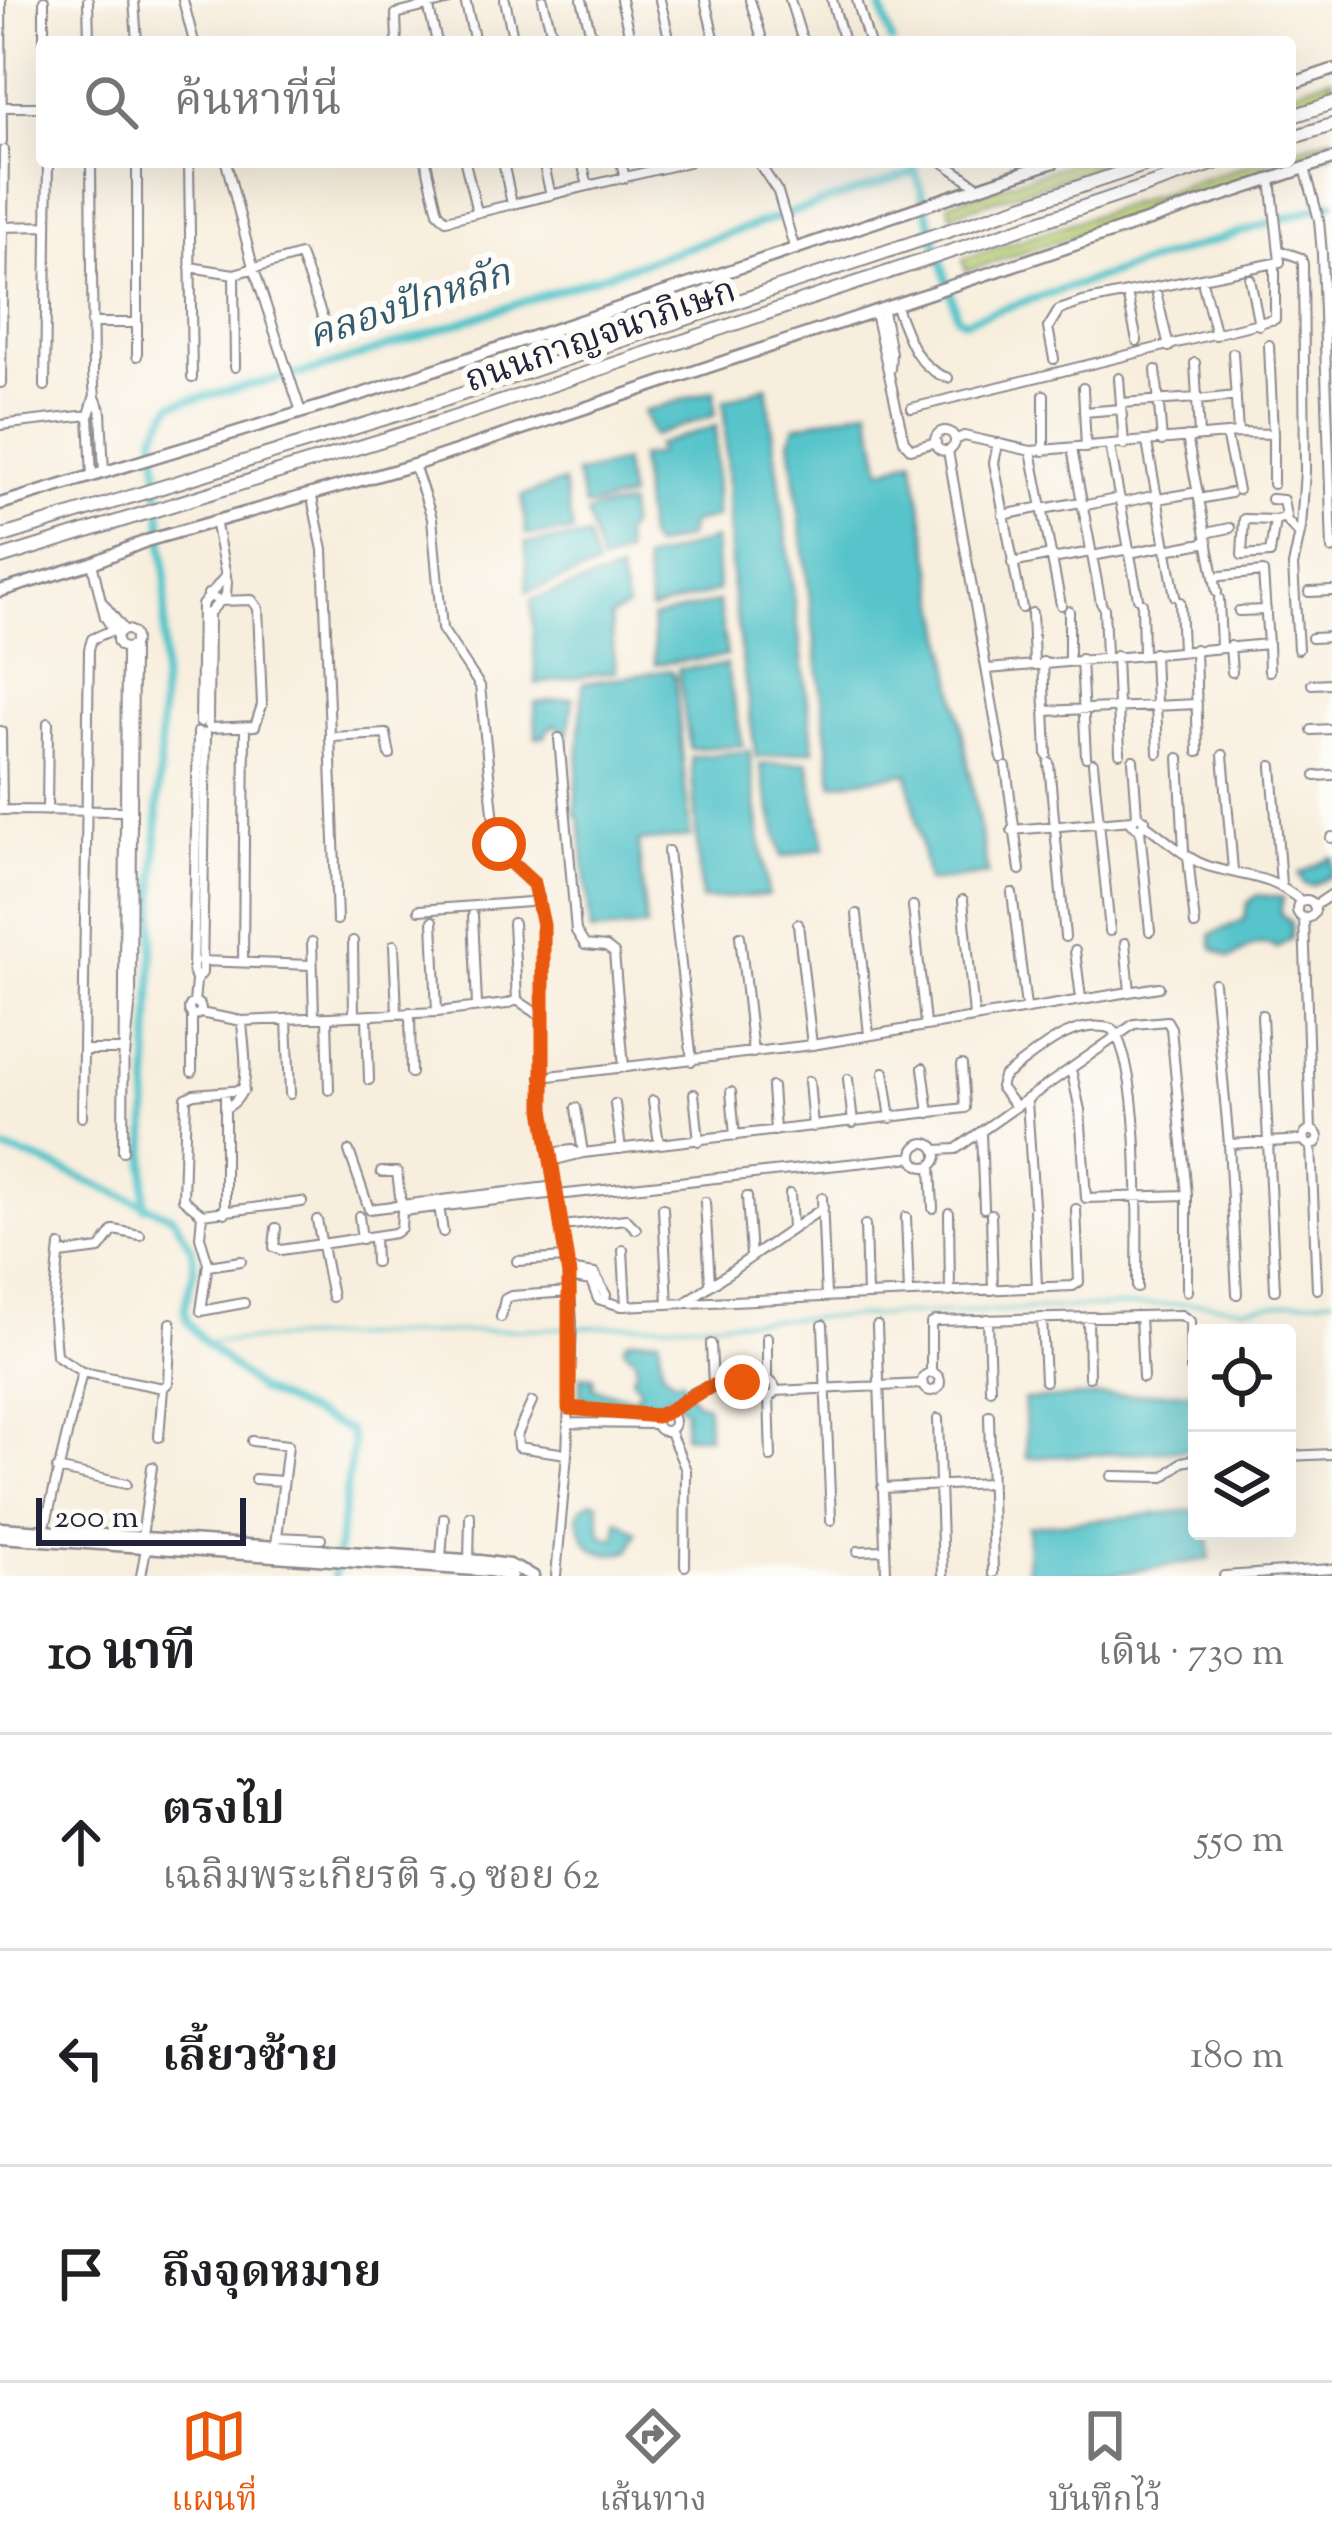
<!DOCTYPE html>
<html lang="th">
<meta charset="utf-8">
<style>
:root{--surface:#fff;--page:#f6f6f6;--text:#202124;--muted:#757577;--line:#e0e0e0;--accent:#ea580c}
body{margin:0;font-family:"Sorts Mill Goudy","Noto Serif Thai",serif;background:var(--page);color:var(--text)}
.controls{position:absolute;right:36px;bottom:36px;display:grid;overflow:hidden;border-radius:12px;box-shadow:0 12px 48px #0002}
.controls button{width:108px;height:108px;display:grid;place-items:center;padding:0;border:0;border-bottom:3px solid var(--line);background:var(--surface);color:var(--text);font:60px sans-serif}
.scale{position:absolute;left:36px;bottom:30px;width:210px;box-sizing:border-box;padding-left:12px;border:6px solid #22223b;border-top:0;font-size:33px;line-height:42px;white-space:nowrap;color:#22223b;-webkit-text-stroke:9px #fdfcf7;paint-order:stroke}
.stop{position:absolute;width:36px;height:36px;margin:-27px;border:9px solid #ea580c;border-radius:50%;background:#fff}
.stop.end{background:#ea580c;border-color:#fff;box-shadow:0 3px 12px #0008}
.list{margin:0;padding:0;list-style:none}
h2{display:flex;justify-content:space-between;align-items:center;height:156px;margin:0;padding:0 48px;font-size:51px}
h2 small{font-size:39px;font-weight:400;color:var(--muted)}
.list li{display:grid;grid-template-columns:78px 1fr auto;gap:36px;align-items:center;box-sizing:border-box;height:216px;padding:0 48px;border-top:3px solid var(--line)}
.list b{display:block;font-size:45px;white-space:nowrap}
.list p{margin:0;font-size:39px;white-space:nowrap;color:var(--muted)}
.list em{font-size:39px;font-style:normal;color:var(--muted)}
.icon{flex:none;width:66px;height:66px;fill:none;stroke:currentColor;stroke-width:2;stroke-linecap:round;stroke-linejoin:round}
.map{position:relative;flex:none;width:1332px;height:1576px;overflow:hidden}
.search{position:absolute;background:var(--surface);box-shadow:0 12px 48px #0002;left:36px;right:36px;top:36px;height:132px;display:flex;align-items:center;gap:30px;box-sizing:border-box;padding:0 42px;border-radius:12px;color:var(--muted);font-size:45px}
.sheet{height:804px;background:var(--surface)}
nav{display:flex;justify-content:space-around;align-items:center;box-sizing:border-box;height:168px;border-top:3px solid var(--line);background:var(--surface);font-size:33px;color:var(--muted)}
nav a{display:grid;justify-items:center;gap:6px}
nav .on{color:var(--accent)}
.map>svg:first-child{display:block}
</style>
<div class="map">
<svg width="1332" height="1576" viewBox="0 0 1332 1576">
<rect width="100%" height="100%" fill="#fdfcf7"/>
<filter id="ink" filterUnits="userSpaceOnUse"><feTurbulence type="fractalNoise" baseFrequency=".00833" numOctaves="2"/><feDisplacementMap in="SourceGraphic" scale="24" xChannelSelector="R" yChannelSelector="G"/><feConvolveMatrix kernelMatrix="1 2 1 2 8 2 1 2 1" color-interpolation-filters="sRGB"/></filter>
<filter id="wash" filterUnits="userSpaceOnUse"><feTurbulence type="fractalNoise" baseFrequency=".004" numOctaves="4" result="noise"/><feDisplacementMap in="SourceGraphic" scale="48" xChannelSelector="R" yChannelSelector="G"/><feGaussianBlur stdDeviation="2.7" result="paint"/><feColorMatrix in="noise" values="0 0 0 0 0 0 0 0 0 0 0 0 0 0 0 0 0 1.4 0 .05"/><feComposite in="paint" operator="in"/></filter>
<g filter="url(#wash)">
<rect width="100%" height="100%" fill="#f8eedd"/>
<path fill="#b5cd72" stroke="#6c7856" stroke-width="3" d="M1332 77V91L1290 105V91Z
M1332 137V152L966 271 963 259 1255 162H1290V151Z
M1074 162H1116L951 214 949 203Z"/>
<path fill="#56c4ca" stroke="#3c7382" stroke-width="3" d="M767 386 814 750 756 758 732 587 724 401Z
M714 390 715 415 653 436 643 412Z
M869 408 882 470 913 459 988 874 928 882 908 773 833 784 790 440 795 426Z
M716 426V517L690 524 688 538 653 547 647 538 639 457 658 454 656 445Z
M623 462 629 498 585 507 576 474Z
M563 482 573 532 526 535 522 496Z
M628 505 629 527 623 534 626 554 601 564 587 514 596 509Z
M588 537 596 568 527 592 526 543Z
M715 539 718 591 651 610 644 561Z
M619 572 627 608 610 617 616 671 536 684 531 600Z
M718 602 727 656 655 664 652 618Z
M726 665 743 745 690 749 678 669Z
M670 670 675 677 690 837 638 842 646 927 591 932 580 820 575 814 583 683Z
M573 698 568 736 556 724 547 730 545 737H536L535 703Z
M749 751 768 895 701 900 691 757Z
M808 762 825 848 782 857 760 765Z
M1332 857V875L1311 886 1304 884 1299 874Z
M1257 895 1283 898 1280 913 1291 923V938L1277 948C1257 937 1246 952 1230 958L1213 948 1211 935 1245 919 1247 904Z
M659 1338 662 1369 673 1380H682L695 1401 707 1405 708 1436H684L685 1410 669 1395C652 1410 598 1405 580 1397L581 1376 593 1377V1388L633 1398 641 1389 632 1378 637 1367 634 1357 624 1349 625 1343 631 1339Z
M1197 1391V1449L1027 1458 1024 1400Z
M593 1501 598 1503 601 1535 616 1539 618 1520 637 1532 630 1550C596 1561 584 1547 578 1516L582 1507Z
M1197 1510V1531H1208L1210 1559 1110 1575 1027 1576 1028 1526Z"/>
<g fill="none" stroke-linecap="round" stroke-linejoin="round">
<path stroke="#56c4ca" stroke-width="3" d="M204 1342 1066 1308 1206 1303 1243 1308 1332 1298"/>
<path stroke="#56c4ca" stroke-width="8" d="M879 0 892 42
M913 162 957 316 964 321 1332 203
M0 1149 34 1158 173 1217 192 1248 194 1269 184 1308 187 1321 204 1342 259 1390 349 1431 353 1444 334 1576
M144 1207 166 580 155 434 172 404 320 369 915 172"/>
</g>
</g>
<g filter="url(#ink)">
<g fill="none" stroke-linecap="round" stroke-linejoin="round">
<g stroke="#8d888c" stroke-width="12">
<path id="minor" d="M1 0 2 142
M88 0 89 42
M134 0 137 42
M183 0 194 42
M465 0 475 42
M505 0 514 42
M543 0 554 42
M582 0 593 42
M621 0 631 42
M660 0 670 42
M705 0 715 42
M750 0 763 42
M790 0 803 42
M832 0 844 42
M857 0 869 42
M428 5 437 42
M44 42V0
M397 42 396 14 450 0
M1 107H42
M91 162 93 374 95 397 101 412 104 473
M137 162V356
M189 162 192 378
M226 162 252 263 301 412
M426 162 438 212 446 220 688 162
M465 162 477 212
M503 162 512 204
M543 162 551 195
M582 162 588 186
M621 162 625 178
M758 162 778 192 795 250
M943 162 977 186
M1305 168 1319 220 1322 254 1332 549
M1 227 46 226
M1281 251 1301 258 1303 264 1305 471 1301 528 1293 566 1298 649
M190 267 234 274 300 255 329 335
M234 274 235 367
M1250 279 1259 325
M1203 285 1216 335
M1127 293 1137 341
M1157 296 1169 347
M896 307C907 336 916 368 948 378
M883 311 891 353 890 369
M875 313 904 441 911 449 936 442
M91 323H137
M1269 345 1273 434
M1233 353 1238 433
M1054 359 1048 328 1059 310 1083 302 1280 262 1271 179
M1195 363 1199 436
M1156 370 1162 441
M1119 378 1124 445
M1 383 4 150
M45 386 48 162
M1083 388 1086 448
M1197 400 1236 396
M1121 403 1197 398
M912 408 1275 319V264
M1084 412 1121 409
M0 425 89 415
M935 441a10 10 0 1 1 20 0a10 10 0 1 1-20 0Z
M1226 434 1238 490
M1187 437 1217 592
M955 440 964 436 1031 451 1238 433 1273 434V484
M998 443 994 463 1022 608
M1147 443 1175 596
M1110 447 1138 598
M1072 449 1101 603
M948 451 1002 759
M1031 451 1061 605
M1044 451V395
M414 465 432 518 442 629 480 686 495 832 503 854 534 884 543 925V1109L568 1270 572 1322 567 1454 556 1576
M92 477 89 415 94 398
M311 493 323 550 337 920
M1158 499 1198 492
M1199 499 1230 493
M1271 499 1283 500 1287 521 1299 534
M1121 503 1157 495
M1082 506 1120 498
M1043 509 1081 502
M1003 515 1042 507
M1275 520 1244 519 1242 555 1270 553 1275 520 1286 517
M1206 533 1230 528
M1166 550 1208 542
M1129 553 1165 546
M1092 556 1129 549
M1052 559 1091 552
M92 563 105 617 117 635
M1012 563 1051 555
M1309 592 1332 591
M208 594 218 601 252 600 258 608 262 705 255 726 210 728
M1219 599 1221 647
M1180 602 1182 650
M103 603 124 630
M1142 603 1143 653
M1104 608 1106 656
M1069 611V660
M1239 611 1266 610
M1032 613 1034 663
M117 639a9 9 0 1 1 18 0a9 9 0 1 1-18 0Z
M1312 638 1332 637
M1268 644 1269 671
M1230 646 1232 672
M1195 649 1198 752
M1154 653 1158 753
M1116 656 1120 753
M1081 659 1086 757
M1043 662 1047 755
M988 669 1268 644 1263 572 1221 576
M1312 684 1332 683
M1045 711 1197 704
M200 722 202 605 226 575
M208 724 209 613 226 595 227 582 215 520
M1312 730 1332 729
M1 731 2 810 125 811
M332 737 386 734 390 755
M559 738 576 931 585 945 606 947 614 953 624 1067
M1223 755 1233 870
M1179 758 1184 850
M1133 760 1137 815
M1049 763 1065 937
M1093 763 1110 931
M1272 766 1281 884
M1006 767 1020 870
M1316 776 1332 775
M47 811 48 723
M1146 825C1165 838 1188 861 1211 867 1249 878 1268 874 1301 901
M1012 830 1132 820
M1140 830 1131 824 1137 815 1145 820 1140 830 1150 931
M1331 838 1332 837
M668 851 692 1061
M1188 856 1195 925
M1012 893 1026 1007
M963 900 974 1016
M1297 909a9 9 0 1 1 18 0a9 9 0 1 1-18 0Z
M913 906 925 1024
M1314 906 1332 894
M419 910 529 902 539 898
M857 914 869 1035
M473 915 477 1005
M1304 918 1311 1131
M433 921 437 1012
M798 924 812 1045
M740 936 753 1053
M353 941 354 1016
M312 942 314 1017
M1125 943 1130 991
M394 945 397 1013
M1075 951 1081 998
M201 961 312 965
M243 962 245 728
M196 980 193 971 198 732
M1214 983 1229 1144 1237 1294
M517 1000 541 1016
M189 1009a6 6 0 1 1 12 0a6 6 0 1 1-12 0Z
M194 1003 196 981 202 973 206 733
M410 1012 411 1073
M200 1013 242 1021 437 1012 507 1004 517 1000 513 923
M192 1015V1072
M1262 1015 1275 1290
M367 1016 369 1080
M327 1018 329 1090
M287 1019 290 1094
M85 1050H125
M125 1057 131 998 133 645
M923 1068 929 1113
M1071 1069 1080 1110 1086 1198 1187 1195
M884 1072 891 1118
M541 1077 812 1045 1159 987
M848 1079 853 1123
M809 1081 813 1127
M772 1087 775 1131
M244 1090 194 1094 186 1098 183 1199 202 1214 302 1202
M225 1092V1213
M731 1092 735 1136
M694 1094 699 1141
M653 1101 659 1144
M1027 1102 1034 1204
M615 1104 621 1149
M1016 1107 1000 1087 1003 1077C1034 1055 1072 1016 1113 1029 1143 1074 1137 1229 1137 1288
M225 1108C256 1095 243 1049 242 1021
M576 1108 583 1153
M82 1117 89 649 92 639 112 630
M1304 1138a7 7 0 1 1 14 0a7 7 0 1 1-14 0Z
M981 1133 984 1208
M913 1155a12 12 0 1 1 24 0a12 12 0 1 1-24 0Z
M1229 1144 1305 1140
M1311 1145 1317 1289
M937 1150 956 1149 1134 1024 1167 1021 1171 1028 1187 1195V1291
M123 1151 126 648
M349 1151 369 1209 556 1186
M550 1153 572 1150 579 1154
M551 1161 583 1153 965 1108 962 1065
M931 1166 933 1208
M381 1172H397L401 1204
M790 1194 792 1228
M557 1195 913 1157
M747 1197 751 1256
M822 1198 826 1297
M705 1202 710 1283
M439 1206 443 1232
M663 1208 668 1304
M1034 1210 1037 1288
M949 1213 950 1292
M202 1214 200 1237 208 1263 201 1311 244 1303
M991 1214 993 1290
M359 1216 362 1239
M906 1217 909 1293
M317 1220 332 1297
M865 1225 867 1295
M562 1226 626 1219 636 1229
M276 1228 274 1247 281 1250 395 1233 401 1228 402 1211 557 1193
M374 1237 375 1262
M60 1246 53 1317 56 1355 82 1372 163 1388 168 1383 171 1323
M623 1250 626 1306
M60 1254 100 1249 114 1230 140 1235
M517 1261 566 1258
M208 1266 241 1261
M568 1270 595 1274 606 1295 604 1301
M569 1277 591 1281 598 1299 621 1306 1073 1286 1079 1282 1076 1209
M686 1302 823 1208
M1140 1316 1143 1378
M501 1317 505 1299 511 1296 570 1292
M1088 1317 1089 1377
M1042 1318 1045 1381
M988 1319 990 1389
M823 1325 831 1520
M877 1326 886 1572
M711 1344 713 1384
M931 1373V1324L936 1321 1181 1315 1190 1321 1191 1369
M922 1382a9 9 0 1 1 18 0a9 9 0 1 1-18 0Z
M759 1389a8 8 0 1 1 16 0a8 8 0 1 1-16 0Z
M767 1381V1337
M775 1391 923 1384
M769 1396 771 1457
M532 1402 517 1435 518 1447 567 1454
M569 1408 657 1416
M656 1422a9 9 0 1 1 18 0a9 9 0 1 1-18 0Z
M670 1414C693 1385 725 1376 759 1387
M989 1415 993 1573
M938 1419 943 1576
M568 1423 656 1424
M669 1430 686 1470 685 1566
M159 1437 163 1388
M252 1441 288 1445 276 1545
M1287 1456 1332 1454
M57 1469 126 1484
M1112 1476 1164 1477 1182 1462 1197 1459
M255 1479 282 1481
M882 1488 990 1483
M44 1531 82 1372
M142 1536 152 1467
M277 1537 321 1539
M858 1551 885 1550
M441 1558 444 1518
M469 1561 470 1516
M141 1576 146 1548
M1224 1576 1332 1569"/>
</g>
<g stroke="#8d888c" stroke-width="15">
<path id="major" d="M1290 84 1332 70
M0 504 362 394 1054 162
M0 591 92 563 146 541 414 465 1332 159
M0 1528 480 1561 509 1565 533 1576
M0 1537 490 1571 511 1576"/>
</g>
<g stroke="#8d888c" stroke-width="16">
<path id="highway" d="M1290 117 1332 103
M1290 138 1332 125
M0 537 441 401 1153 162
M0 558 447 420 1218 162"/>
</g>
<use href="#minor" stroke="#fff" stroke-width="8"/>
<use href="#major" stroke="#fff" stroke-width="10"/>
<use href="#highway" stroke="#fff" stroke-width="12"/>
</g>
</g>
<g fill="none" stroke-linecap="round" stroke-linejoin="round" filter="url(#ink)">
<path stroke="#ea580c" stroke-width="15" d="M499 844 509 861 534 884 543 925V1109L569 1275V1408L657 1416C689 1405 697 1382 742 1382"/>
</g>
<g text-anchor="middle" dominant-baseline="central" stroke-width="12" stroke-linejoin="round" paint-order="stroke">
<g font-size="36" fill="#22223b" stroke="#fdfcf7">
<text transform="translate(601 337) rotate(-19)">ถนนกาญจนาภิเษก</text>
</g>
<g font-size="39" font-style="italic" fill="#345b6d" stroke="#fdfcf7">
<text transform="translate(410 307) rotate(-18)">คลองปักหลัก</text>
</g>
</g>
</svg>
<div class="controls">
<button><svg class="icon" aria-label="locate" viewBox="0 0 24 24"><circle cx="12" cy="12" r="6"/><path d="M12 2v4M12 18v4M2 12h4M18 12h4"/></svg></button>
<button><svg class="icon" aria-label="layers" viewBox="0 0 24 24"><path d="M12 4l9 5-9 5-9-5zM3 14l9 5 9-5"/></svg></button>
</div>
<div class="scale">200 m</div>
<div class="stop" style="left:499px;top:844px"></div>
<div class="stop end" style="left:742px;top:1382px"></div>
<div class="search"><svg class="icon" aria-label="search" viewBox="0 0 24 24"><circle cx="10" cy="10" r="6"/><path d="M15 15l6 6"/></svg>ค้นหาที่นี่</div>
</div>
<section class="sheet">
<h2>10 นาที<small>เดิน · 730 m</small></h2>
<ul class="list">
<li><svg class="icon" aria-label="ahead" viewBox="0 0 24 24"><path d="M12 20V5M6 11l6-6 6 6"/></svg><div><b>ตรงไป</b><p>เฉลิมพระเกียรติ ร.9 ซอย 62</p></div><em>550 m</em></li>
<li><svg class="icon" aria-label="left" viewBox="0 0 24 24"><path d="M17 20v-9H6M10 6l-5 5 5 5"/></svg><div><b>เลี้ยวซ้าย</b></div><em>180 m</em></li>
<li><svg class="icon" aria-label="arrive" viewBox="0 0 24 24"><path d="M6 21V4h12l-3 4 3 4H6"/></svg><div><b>ถึงจุดหมาย</b></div></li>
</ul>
</section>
<nav>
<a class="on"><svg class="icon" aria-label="map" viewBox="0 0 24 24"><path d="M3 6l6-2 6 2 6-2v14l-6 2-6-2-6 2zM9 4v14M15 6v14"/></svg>แผนที่</a>
<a><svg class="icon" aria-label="directions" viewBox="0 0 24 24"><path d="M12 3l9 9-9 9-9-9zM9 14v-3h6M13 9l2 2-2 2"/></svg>เส้นทาง</a>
<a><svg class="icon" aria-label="saved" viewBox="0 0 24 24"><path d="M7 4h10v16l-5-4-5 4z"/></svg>บันทึกไว้</a>
</nav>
